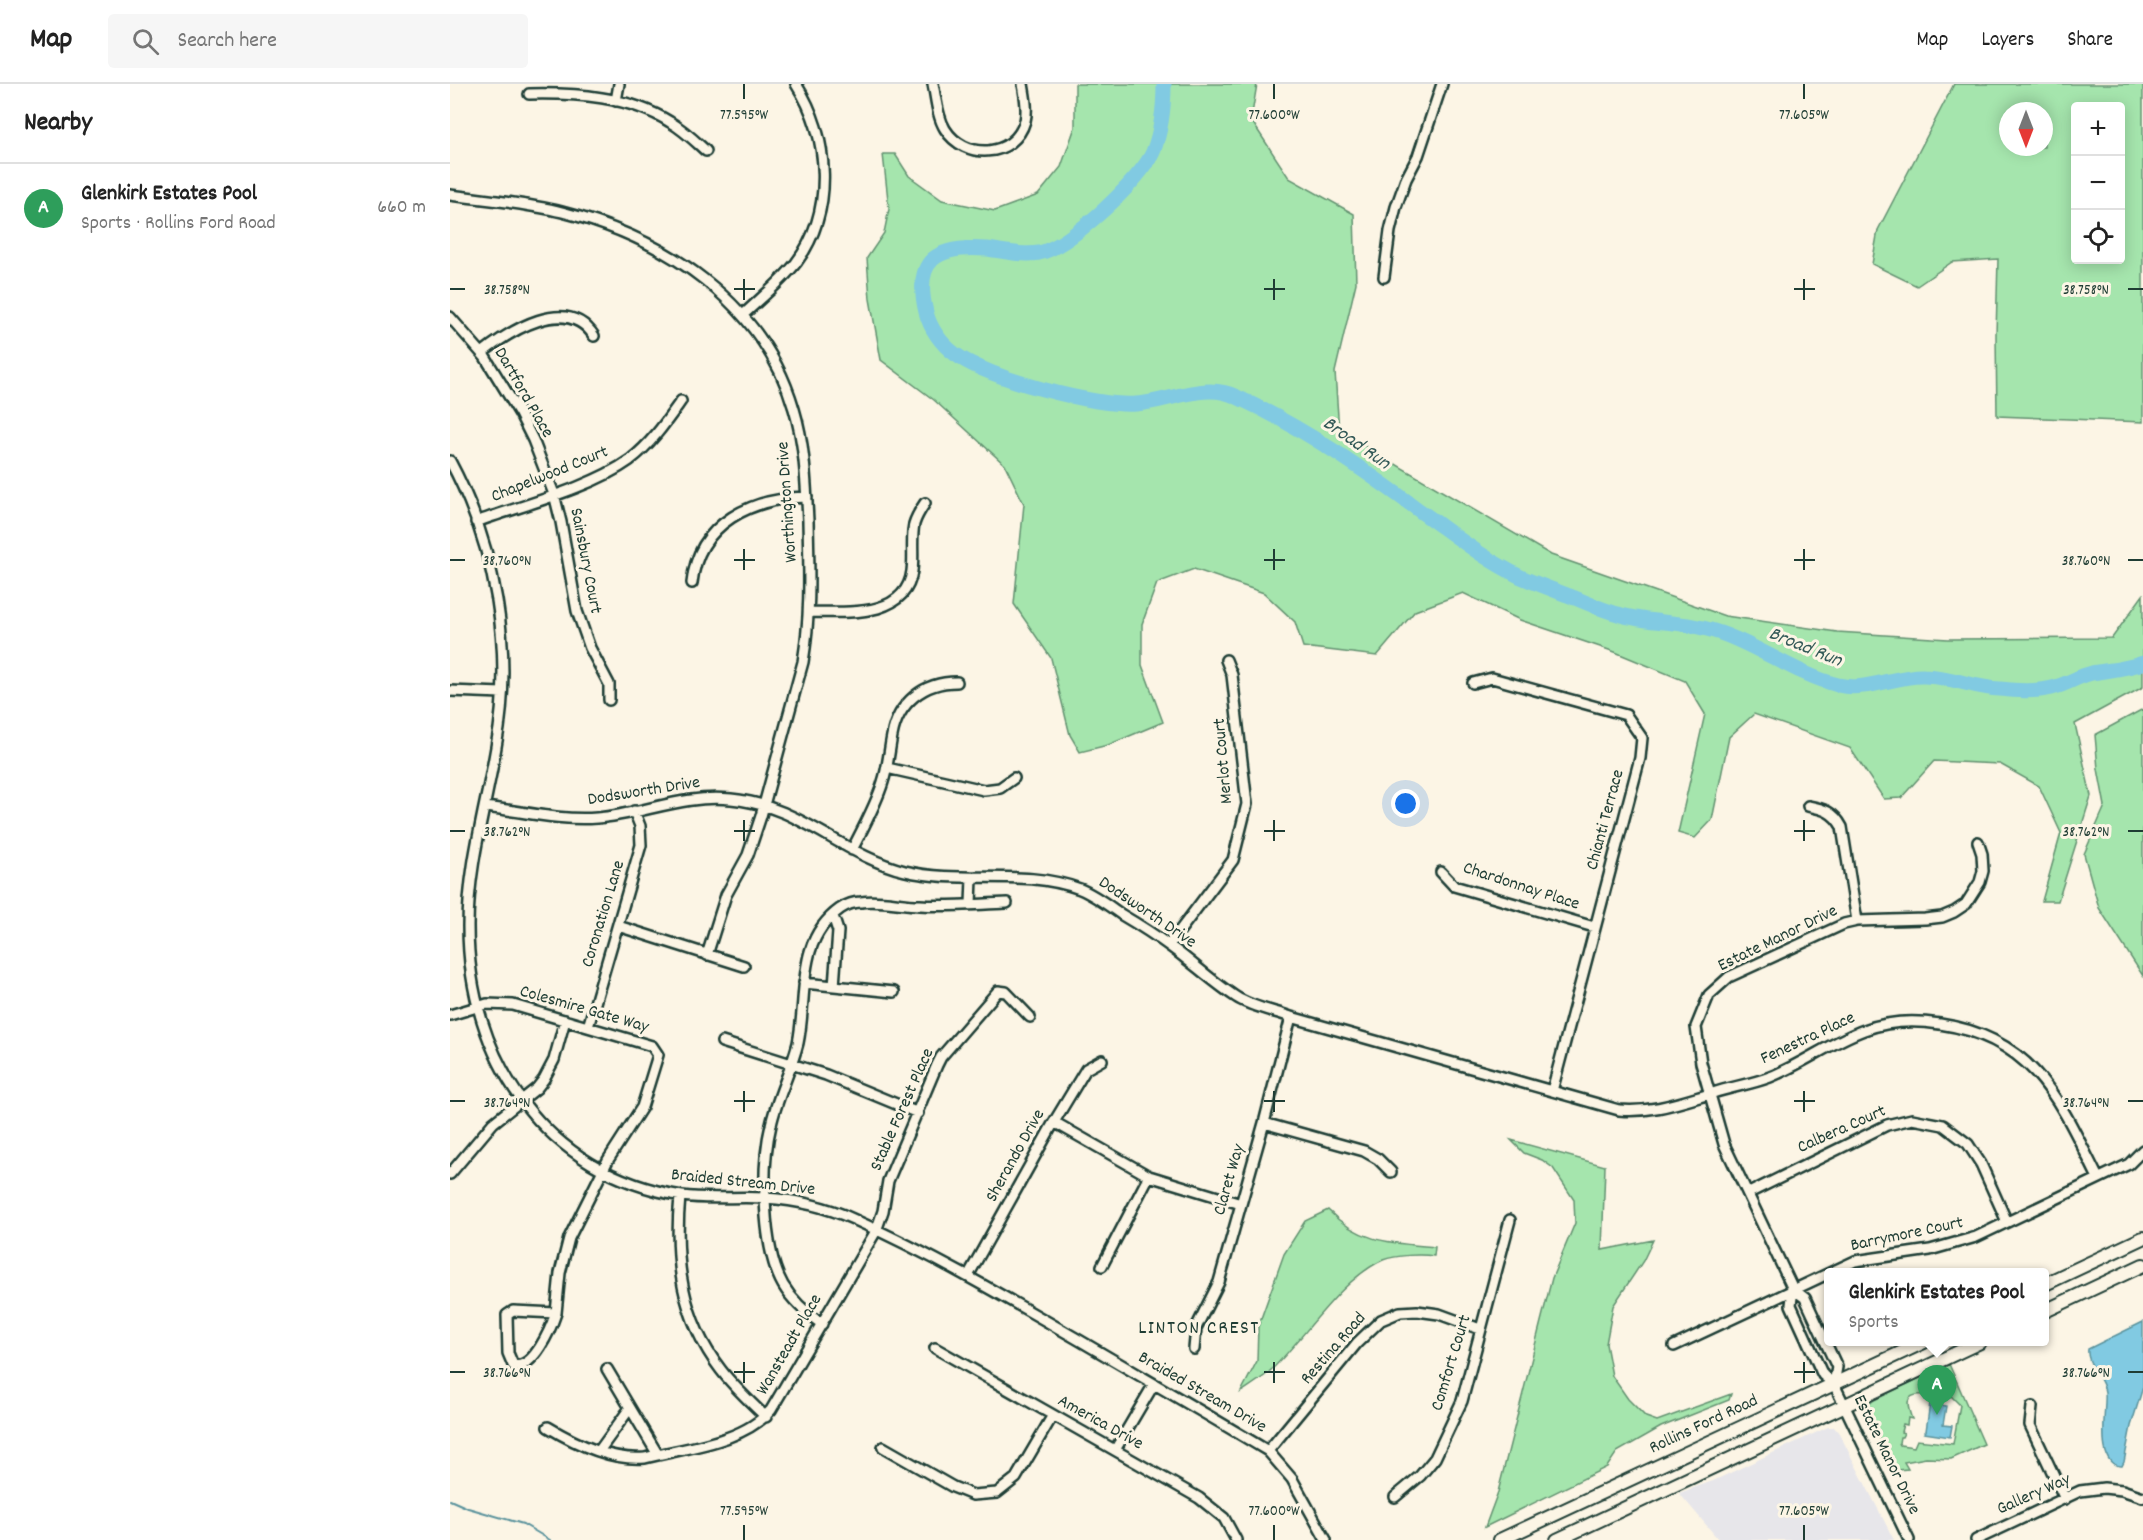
<!DOCTYPE html>
<meta charset="utf-8">
<style>
:root{--surface:#fff;--page:#f6f6f6;--text:#222;--muted:#767676;--line:#e0e0e0;--accent:#0f766e}
body{margin:0;font-family:Dekko,sans-serif;background:var(--page);color:var(--text)}
.controls{position:absolute;right:18px;top:18px;display:grid;overflow:hidden;border-radius:6px;box-shadow:0 3px 15px #0003}
.controls button{width:54px;height:54px;display:grid;place-items:center;padding:0;border:0;border-bottom:2px solid var(--line);background:var(--surface);color:var(--text);font:30px sans-serif}
.compass{position:absolute;left:1549px;top:18px;width:54px;height:54px;border-radius:50%;background:var(--surface);box-shadow:0 3px 15px #0003;rotate:180deg}
.you{position:absolute;left:956px;top:720px;width:21px;height:21px;margin:-15px;border:4px solid #fff;border-radius:50%;background:#1a73e8;box-shadow:0 0 0 9px #1a73e833}
.badge{display:grid;place-items:center;width:39px;height:39px;border-radius:50%;background:var(--accent);color:#fff;font-size:20px;font-weight:700}
.pin{position:absolute;translate:-50% -50px;filter:drop-shadow(0 2px 3px #0008)}
.pin::after{content:'';position:absolute;top:32px;width:21px;height:18px;background:inherit;clip-path:polygon(0 0,100% 0,50% 100%)}
.popup{position:absolute;left:1374px;top:1184px;width:225px;height:78px;box-sizing:border-box;display:grid;place-content:center;border-radius:6px;background:var(--surface);filter:drop-shadow(0 2px 4px #0005);font-size:20px;white-space:nowrap;color:var(--muted)}
.popup b{font-size:22px;color:var(--text)}
.popup::after{content:'';position:absolute;left:50%;top:100%;margin-left:-12px;border:12px solid transparent;border-top-color:var(--surface)}
.list{margin:0;padding:0;list-style:none}
h2{display:flex;justify-content:space-between;align-items:center;height:78px;margin:0;padding:0 24px;font-size:26px}
h2 small{font-size:20px;font-weight:400;color:var(--muted)}
.list li{display:grid;grid-template-columns:39px 1fr auto;gap:18px;align-items:center;box-sizing:border-box;height:90px;padding:0 24px;border-top:2px solid var(--line)}
.list b{display:block;font-size:22px;white-space:nowrap}
.list p{margin:0;font-size:20px;white-space:nowrap;color:var(--muted)}
.list em{font-size:20px;font-style:normal;color:var(--muted)}
.icon{flex:none;width:33px;height:33px;fill:none;stroke:currentColor;stroke-width:2;stroke-linecap:round;stroke-linejoin:round}
.map{position:relative;flex:none;width:1693px;height:1456px;overflow:hidden}
header{display:flex;align-items:center;gap:36px;box-sizing:border-box;height:84px;padding:0 30px;background:var(--surface);border-bottom:2px solid var(--line)}
header strong{font-size:28px}
nav{display:flex;gap:33px;margin-inline-start:auto;font-size:21px}
.search{width:420px;height:54px;background:var(--page);display:flex;align-items:center;gap:15px;box-sizing:border-box;padding:0 21px;border-radius:6px;color:var(--muted);font-size:22px}
main{display:flex}
aside{flex:1;background:var(--surface)}
.map>svg:first-child{display:block}
</style>
<header>
<strong>Map</strong>
<div class="search"><svg class="icon" aria-label="search" viewBox="0 0 24 24"><circle cx="10" cy="10" r="6"/><path d="M15 15l6 6"/></svg>Search here</div>
<nav><a>Map</a><a>Layers</a><a>Share</a></nav>
</header>
<main>
<aside>
<h2>Nearby<small></small></h2>
<ul class="list">
<li><span class="badge" style="background:#2e9e5b">A</span><div><b>Glenkirk Estates Pool</b><p>Sports · Rollins Ford Road</p></div><em>660 m</em></li>
</ul>
</aside>
<div class="map">
<svg width="1693" height="1456" viewBox="0 0 1693 1456">
<rect width="100%" height="100%" fill="#fcf5e5"/>
<filter id="ink" filterUnits="userSpaceOnUse"><feTurbulence type="fractalNoise" baseFrequency=".0167" numOctaves="2"/><feDisplacementMap in="SourceGraphic" scale="12" xChannelSelector="R" yChannelSelector="G"/><feConvolveMatrix kernelMatrix="1 2 1 2 8 2 1 2 1" color-interpolation-filters="sRGB"/></filter>
<g filter="url(#ink)">
<path fill="#e7e6ea" d="M1378 1343H1384L1389 1349 1444 1456H1269L1229 1409 1263 1397Z"/>
<path fill="#a5e5ad" stroke="#629170" stroke-width="1.5" fill-rule="evenodd" d="M625 0H807L801 36 839 94 904 130 906 199 885 288 889 347 1101 471 1275 532 1387 548 1498 555 1662 554 1693 511V603L1625 640 1641 712 1608 817H1592L1611 749 1589 702 1550 680 1484 677 1451 714 1434 715 1400 664 1304 630 1279 653 1262 736 1245 754 1228 749 1255 630 1235 597 1165 568 1070 536 1013 509 965 527 927 572 853 563 845 538 814 509 744 485 707 499 692 540V581L713 638 658 661 630 668 620 651 601 574 564 520 574 420 555 381 484 316 431 276 420 215 417 174 434 149 439 125 433 70H445L459 92 492 116 545 127 588 111 611 83 625 43Z
M1504 0H1693V338L1547 332 1546 251 1548 175 1502 178 1467 202 1422 180 1428 146ZM1626 22H1670V176H1626ZM1558 27H1594V63H1558Z
M1693 625V892L1649 824 1634 770 1655 722 1648 685 1645 651Z
M1061 1056 1155 1082 1152 1166 1203 1156 1193 1177 1163 1222 1156 1260 1162 1292 1178 1315 1196 1333 1207 1337 1281 1310 1279 1316 1211 1343 1167 1368 1157 1383 1035 1443 1048 1408 1102 1194 1125 1139 1124 1116 1103 1084 1092 1076 1074 1069Z
M878 1126C910 1159 942 1159 985 1163L984 1172C971 1170 946 1171 933 1176 889 1196 853 1257 818 1289 810 1296 800 1302 791 1308L807 1277 808 1243 834 1170 855 1137Z
M1499 1280 1534 1360 1501 1375 1476 1374 1454 1378 1458 1385 1446 1386 1443 1383 1418 1332V1321L1424 1316ZM1477 1308 1500 1311 1510 1321 1503 1360 1467 1356 1464 1363 1450 1361 1449 1359 1450 1353H1452L1454 1349 1451 1348 1453 1340 1457 1341 1458 1334 1462 1335C1457 1322 1453 1309 1474 1311Z"/>
<path fill="#81cae2" stroke="#5a929c" stroke-width="1.5" d="M1693 1238V1303L1681 1342 1674 1378 1672 1382C1644 1383 1657 1325 1655 1308 1653 1292 1636 1281 1638 1265Z
M1480 1319 1496 1322 1493 1341 1502 1342 1500 1353 1474 1349 1476 1347Z"/>
<g fill="none" stroke-linecap="round" stroke-linejoin="round">
<path stroke="#5a929c" stroke-width="2" d="M0 1416 18 1424 73 1440 100 1456"/>
<path stroke="#81cae2" stroke-width="15" d="M714 0C714 24 712 45 703 68 691 96 619 163 589 169 572 172 553 167 537 165 487 161 463 175 476 228 480 244 491 260 505 270 537 294 646 323 686 320 719 318 755 297 787 313 852 343 912 384 970 427 1003 450 1035 476 1071 493 1087 500 1104 506 1120 512 1135 518 1152 526 1168 530 1196 539 1226 537 1253 544 1301 555 1341 589 1388 601 1417 608 1445 591 1474 592 1499 592 1524 604 1550 605 1567 607 1585 608 1602 604 1616 601 1628 592 1642 589 1659 586 1676 585 1693 579"/>
<g stroke="#1f3d34" stroke-width="14">
<path id="minor" d="M483 0C486 14 487 32 495 45 514 76 564 75 575 37 578 25 575 12 573 0
M79 10C126 9 179 12 220 38 234 46 245 57 256 67
M166 17 169 0
M0 111C37 116 76 119 112 128 215 154 313 218 344 325 355 361 356 399 358 437 359 485 361 530 353 578L311 732 298 771 276 811 257 871
M934 193 940 147 946 123 956 95 968 72 992 0
M293 231C311 214 331 198 346 179 385 127 380 53 346 0
M0 233 35 273 70 330 83 356 104 410 111 438 127 527 140 564 159 600V616
M32 269C60 247 117 210 144 252
M0 377C46 463 64 567 46 663 36 722 18 782 18 842 18 975 95 1090 232 1112 260 1116 288 1112 315 1114 345 1116 375 1122 403 1135 481 1170 555 1213 629 1256 692 1293 755 1329 818 1367L842 1395 876 1456
M26 438C73 421 141 404 180 376 201 360 216 338 231 317
M242 499C248 438 303 414 357 413
M359 528C394 528 456 535 462 487 464 471 461 455 464 440 466 433 471 425 475 419
M1023 599 1042 594 1176 631 1192 654 1190 674 1102 1007
M0 607 52 609
M437 684 534 706 550 704 564 694
M1358 722C1374 725 1384 728 1392 743L1407 837
M35 723C71 727 110 737 147 734 193 730 234 710 281 715 350 721 391 771 455 787 513 801 573 784 630 805 645 811 659 822 672 831 689 841 706 852 721 863 743 879 763 898 786 913 801 923 824 927 841 933L1169 1026C1203 1029 1231 1018 1263 1009 1281 1003 1302 1000 1320 993 1353 980 1381 958 1414 946 1438 937 1465 936 1490 940 1585 954 1610 1018 1648 1094
M402 766C413 744 426 721 433 698 438 683 439 667 442 652 448 619 473 598 507 598
M991 788 1004 802 1144 843
M521 820 522 794
M383 832 388 847 384 902
M168 842 294 882
M719 861 783 776 797 720 782 591 776 576
M354 899 444 908
M0 931 37 920 63 921 202 962 208 971 192 1023 158 1076 119 1154 110 1189 106 1229 63 1227 57 1231 58 1269 63 1281C83 1287 101 1244 106 1229
M138 943 191 761 190 742 184 727
M272 958 376 991 468 1029
M604 1038 699 1092 791 1120
M814 1039 914 1067 928 1075 941 1088
M0 1090 43 1039 87 1004 94 995 104 976 115 936
M1299 1109 1437 1041 1462 1035 1493 1041 1518 1060 1531 1080 1557 1138
M230 1112C224 1175 231 1234 271 1286 284 1303 300 1318 316 1333
M652 1182 699 1092
M518 1192 604 1038 636 985 652 976
M1343 1205 1341 1221 1371 1287 1373 1291 1384 1300 1459 1456
M372 1240C356 1229 343 1218 333 1201 312 1164 311 1082 321 1041 327 1013 341 987 348 959 358 912 345 857 390 825 396 821 404 818 411 818 430 815 451 821 470 821 499 823 528 820 557 819
M1224 1262 1405 1177 1480 1166 1526 1153 1679 1080 1693 1066
M485 1264 749 1414 774 1434 786 1456
M744 1265 746 1244 769 1198 814 1039 841 933
M157 1285 208 1371
M1384 1300 1387 1283 1355 1214 1343 1205 1274 1060 1251 979 1246 943 1259 911 1279 893 1394 840 1407 837 1475 835 1492 833 1504 828 1516 820 1530 798 1533 787 1532 770 1528 758
M1582 1323 1580 1341 1615 1415
M98 1343C126 1360 162 1377 195 1374 237 1363 292 1359 321 1326L426 1147 433 1127 438 1097 487 981 491 973 548 907 556 908 580 933
M433 1363 503 1403 523 1411 547 1409 566 1394 603 1331
M665 1366 704 1300
M149 1367 180 1324
M818 1367 907 1259 931 1236 950 1228 967 1227 989 1230 1030 1245
M945 1413 970 1392 985 1374 1012 1317 1060 1136
M1526 1456 1630 1407 1654 1404 1672 1406 1693 1413"/>
</g>
<g stroke="#1f3d34" stroke-width="16">
<path id="major" d="M1595 1200 1693 1154
M1595 1227 1693 1181
M1050 1456 1474 1258
M1107 1456 1530 1258"/>
</g>
<use href="#minor" stroke="#fcf5e5" stroke-width="9"/>
<use href="#major" stroke="#fcf5e5" stroke-width="12"/>
</g>
</g>
<path fill="none" stroke="#1f3d34" stroke-width="2" d="M294 0V15M824 0V15M1354 0V15M294 195V216M824 195V216M1354 195V216M0 205H15M284 205H305M814 205H835M1344 205H1365M1678 205H1693M294 465V486M824 465V486M1354 465V486M0 476H15M284 476H305M814 476H835M1344 476H1365M1678 476H1693M294 736V757M824 736V757M1354 736V757M0 747H15M284 747H305M814 747H835M1344 747H1365M1678 747H1693M294 1007V1028M824 1007V1028M1354 1007V1028M0 1017H15M284 1017H305M814 1017H835M1344 1017H1365M1678 1017H1693M294 1278V1299M824 1278V1299M1354 1278V1299M0 1288H15M284 1288H305M814 1288H835M1344 1288H1365M1678 1288H1693M294 1441V1456M824 1441V1456M1354 1441V1456"/>
<g text-anchor="middle" dominant-baseline="central" stroke-width="6" stroke-linejoin="round" paint-order="stroke">
<g font-size="18" fill="#1f3d34" stroke="#fcf5e5">
<text transform="translate(73 309) rotate(60)">Dartford Place</text>
<text transform="translate(100 391) rotate(-22)">Chapelwood Court</text>
<text transform="translate(338 418) rotate(-94)">Worthington Drive</text>
<text transform="translate(135 477) rotate(79)">Sainsbury Court</text>
<text transform="translate(774 677) rotate(-95)">Merlot Court</text>
<text transform="translate(194 708) rotate(-9)">Dodsworth Drive</text>
<text transform="translate(1156 736) rotate(-75)">Chianti Terrace</text>
<text transform="translate(1071 803) rotate(18)">Chardonnay Place</text>
<text transform="translate(697 829) rotate(34)">Dodsworth Drive</text>
<text transform="translate(154 830) rotate(-73)">Coronation Lane</text>
<text transform="translate(1328 855) rotate(-26)">Estate Manor Drive</text>
<text transform="translate(134 926) rotate(16)">Colesmire Gate Way</text>
<text transform="translate(1358 955) rotate(-25)">Fenestra Place</text>
<text transform="translate(453 1026) rotate(-66)">Stable Forest Place</text>
<text transform="translate(1392 1046) rotate(-24)">Calbera Court</text>
<text transform="translate(566 1072) rotate(-61)">Sherando Drive</text>
<text transform="translate(780 1096) rotate(-74)">Claret Way</text>
<text transform="translate(293 1099) rotate(6)">Braided Stream Drive</text>
<text transform="translate(1457 1151) rotate(-12)">Barrymore Court</text>
<text transform="translate(340 1261) rotate(-60)">Wansteadt Place</text>
<text transform="translate(884 1265) rotate(-49)">Restina Road</text>
<text transform="translate(1002 1279) rotate(-73)">Comfort Court</text>
<text transform="translate(752 1309) rotate(30)">Braided Stream Drive</text>
<text transform="translate(650 1339) rotate(29)">America Drive</text>
<text transform="translate(1254 1341) rotate(-25)">Rollins Ford Road</text>
<text transform="translate(1436 1371) rotate(64)">Estate Manor Drive</text>
<text transform="translate(1584 1411) rotate(-24)">Gallery Way</text>
</g>
<g font-size="20" font-style="italic" fill="#335957" stroke="#fcf5e5">
<text transform="translate(906 360) rotate(35)">Broad Run</text>
<text transform="translate(1355 564) rotate(22)">Broad Run</text>
</g>
<g font-size="20" letter-spacing="1.5" fill="#1f3d34" stroke="#fcf5e5">
<text x="749" y="1245">LINTON CREST</text>
</g>
</g>
<g font-size="15" text-anchor="middle" fill="#1f3d34" stroke="#fcf5e5" stroke-width="6" stroke-linejoin="round" paint-order="stroke">
<text x="294" y="35">77.595°W</text>
<text x="824" y="35">77.600°W</text>
<text x="1354" y="35">77.605°W</text>
<text x="1636" y="210">38.758°N</text>
<text x="57" y="210">38.758°N</text>
<text x="1636" y="481">38.760°N</text>
<text x="57" y="481">38.760°N</text>
<text x="1636" y="752">38.762°N</text>
<text x="57" y="752">38.762°N</text>
<text x="1636" y="1023">38.764°N</text>
<text x="57" y="1023">38.764°N</text>
<text x="1636" y="1293">38.766°N</text>
<text x="57" y="1293">38.766°N</text>
<text x="294" y="1431">77.595°W</text>
<text x="824" y="1431">77.600°W</text>
<text x="1354" y="1431">77.605°W</text>
</g>
</svg>
<div class="controls">
<button>+</button>
<button>−</button>
<button><svg class="icon" aria-label="locate" viewBox="0 0 24 24"><circle cx="12" cy="12" r="6"/><path d="M12 2v4M12 18v4M2 12h4M18 12h4"/></svg></button>
</div>
<svg class="compass" viewBox="-18 -18 36 36"><path d="M0-13l5 13h-10z" fill="#e53935"/><path d="M0 13l5-13h-10z" fill="#767676"/></svg>
<div class="you"></div>
<div class="pin badge" style="left:1487px;top:1331px;background:#2e9e5b">A</div>
<div class="popup"><b>Glenkirk Estates Pool</b>Sports</div>
</div>
</main>
